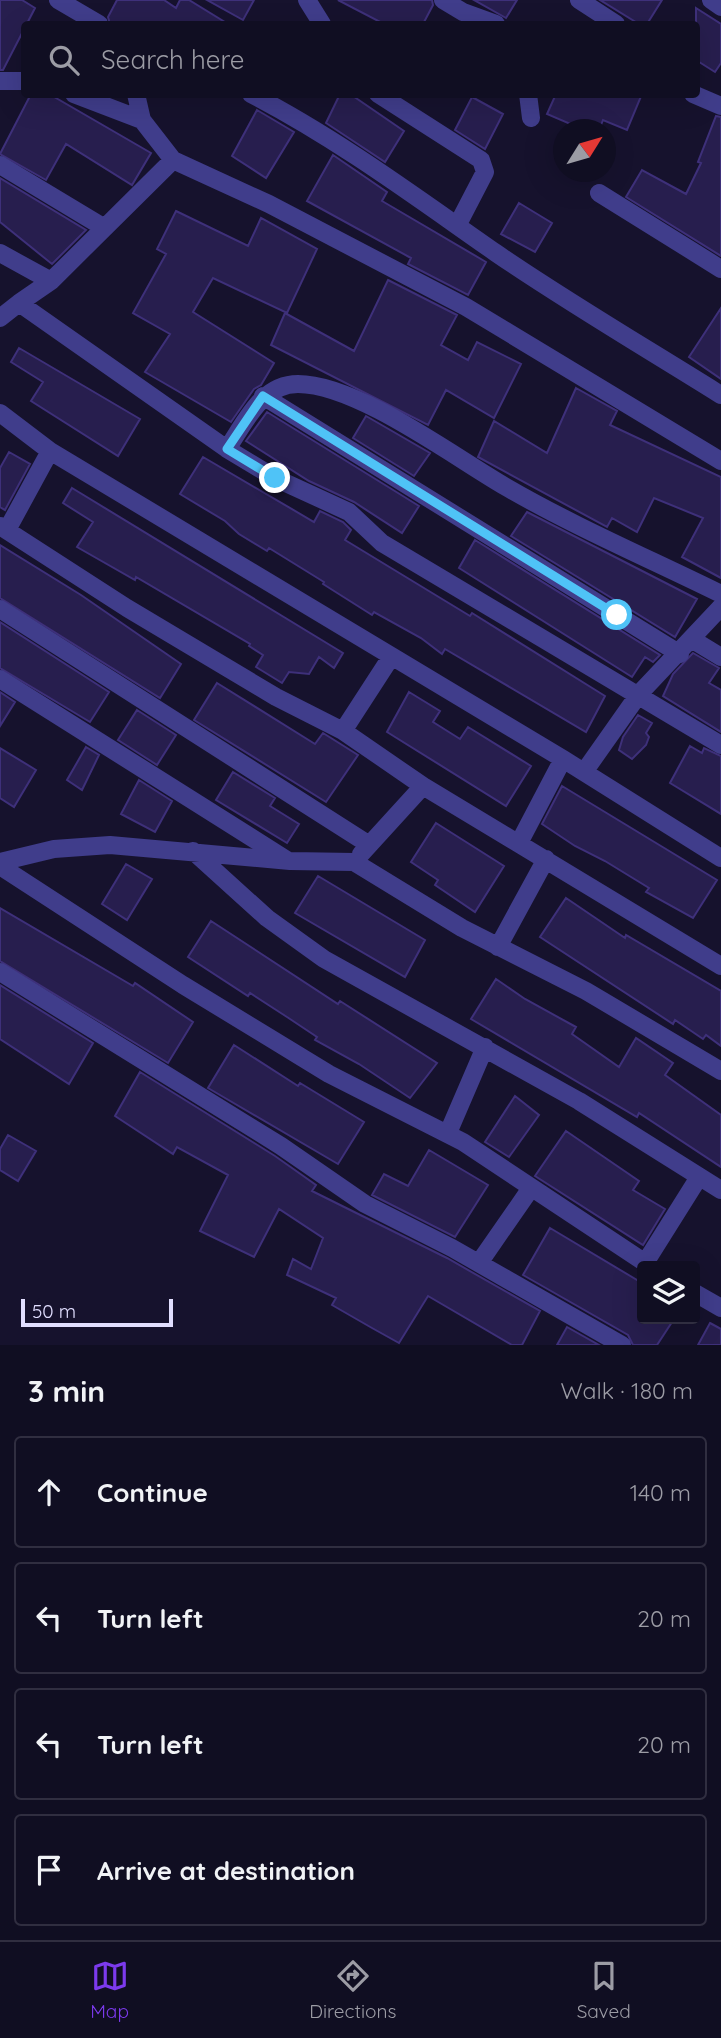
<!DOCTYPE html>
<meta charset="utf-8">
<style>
:root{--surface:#100e22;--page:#19172a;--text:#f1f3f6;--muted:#9c9ca5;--line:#302e40;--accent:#7c3aed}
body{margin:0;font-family:Quicksand,sans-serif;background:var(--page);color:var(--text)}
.controls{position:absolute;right:21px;bottom:21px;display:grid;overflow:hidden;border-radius:7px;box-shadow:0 7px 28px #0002}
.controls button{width:63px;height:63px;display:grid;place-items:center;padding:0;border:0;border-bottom:2px solid var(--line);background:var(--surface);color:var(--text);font:35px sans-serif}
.compass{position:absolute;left:553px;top:119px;width:63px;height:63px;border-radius:50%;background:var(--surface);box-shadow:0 7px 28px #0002;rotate:53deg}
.scale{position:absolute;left:21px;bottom:18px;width:152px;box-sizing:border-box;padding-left:7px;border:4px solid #e1deff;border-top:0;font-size:19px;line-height:24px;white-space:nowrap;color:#e1deff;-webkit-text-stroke:5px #16122d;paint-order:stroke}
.stop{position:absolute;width:21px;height:21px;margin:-16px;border:5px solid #4fc3f7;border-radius:50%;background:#fff}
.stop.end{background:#4fc3f7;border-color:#fff;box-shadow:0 2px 7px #0008}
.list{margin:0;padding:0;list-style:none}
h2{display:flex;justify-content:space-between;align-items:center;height:91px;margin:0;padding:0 28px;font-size:30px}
h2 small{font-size:23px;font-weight:400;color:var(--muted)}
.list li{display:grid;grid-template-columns:46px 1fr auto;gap:21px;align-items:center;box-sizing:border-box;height:112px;margin:0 14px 14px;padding:0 14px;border:2px solid var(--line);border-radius:7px}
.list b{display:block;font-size:26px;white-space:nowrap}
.list em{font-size:23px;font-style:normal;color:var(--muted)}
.icon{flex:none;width:38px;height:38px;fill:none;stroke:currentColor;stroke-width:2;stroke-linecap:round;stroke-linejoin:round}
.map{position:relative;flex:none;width:721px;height:1345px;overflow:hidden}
.search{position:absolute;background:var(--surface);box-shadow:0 7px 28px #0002;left:21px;right:21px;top:21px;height:77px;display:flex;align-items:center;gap:18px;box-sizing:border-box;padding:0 24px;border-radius:7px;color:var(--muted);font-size:26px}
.sheet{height:595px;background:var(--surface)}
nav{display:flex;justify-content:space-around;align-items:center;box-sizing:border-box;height:98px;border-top:2px solid var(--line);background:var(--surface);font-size:19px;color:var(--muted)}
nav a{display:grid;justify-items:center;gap:4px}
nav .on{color:var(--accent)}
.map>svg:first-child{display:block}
</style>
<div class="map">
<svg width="721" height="1345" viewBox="0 0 721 1345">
<rect width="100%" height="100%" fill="#16122d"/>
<path fill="#271e4e" stroke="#3e307a" stroke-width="2" d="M0 0H22L35 8 3 70H0Z
M117 0H164L176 8 180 0H189L228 24H110L108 17Z
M207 0H254L243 20Z
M338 0H432L433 5 423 24H384Z
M474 0H517L506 18Z
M600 0H662L647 24H639Z
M696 8 721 24V63L715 72 696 60Z
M31 94H49L151 153 132 185 66 144 46 180 0 154Z
M340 94H350L404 131 385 162 326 123Z
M556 94H642L627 130 603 120 599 130H572L573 125 547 114Z
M472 97 503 114 485 149 455 130Z
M257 110 294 132 266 178 232 156Z
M716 116 721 117V256L626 197 642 170 686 194 701 163 698 162Z
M333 155 387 192 382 201 486 262 468 295 408 264 411 258 307 201Z
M0 178 86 230 52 264 0 222Z
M519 203 552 223 535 252 501 234Z
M176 211 248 246 261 218 317 249 287 313 213 278 193 312 274 363 261 385 254 389 231 422 145 372 170 334 133 313 166 254 157 249Z
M388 280 457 315 441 345 468 360 477 342 521 364 494 418 446 390 428 425 271 345 285 313 354 351Z
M721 308V379L689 357Z
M19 348 140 419 118 456 31 401 43 382 11 362Z
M576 388 617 411 610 425 721 477V578L682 557 703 518 654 498 637 532 612 518 607 527 478 457 494 421 547 453Z
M267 412 419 506 402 533 354 502 309 481 246 441Z
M366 416 430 453 414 476 353 438Z
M9 452 30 464 5 510 0 507V468Z
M203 457 314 522 320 511 343 522 351 530 345 540 470 616 472 613 605 696 586 732 445 649 442 654 421 638 374 612 372 615 323 584 324 582 269 548 267 551 239 534 225 521 180 494Z
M72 488 343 653 334 668 319 657 309 674 289 672 282 683 256 667 263 655 249 646 250 644 136 577 135 580 77 547 93 522 63 503Z
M527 512 697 599 675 637 511 536Z
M475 540 660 655 653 662 645 657 632 677 459 568Z
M0 545 81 595 181 664 160 698 0 598Z
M0 622 109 692 90 722 0 668Z
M693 653 719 668 709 683 721 690V732L663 696 673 674Z
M217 683 315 744 323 733 358 755 326 802 194 720Z
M0 692 15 702 0 726Z
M409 692 440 711 433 722 460 739 468 727 531 766 506 806 387 732Z
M137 710 176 735 157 765 118 740Z
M638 715 652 723 646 733 649 737 646 745 632 759 619 750 623 737Z
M690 746 702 753 704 748 721 756V814L670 783Z
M86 747 99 755 82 790 67 780Z
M0 748 36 770 14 807 0 798Z
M233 772 275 798 270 806 299 824 287 843 216 800Z
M139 780 172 801 155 832 121 814Z
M562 786 717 880 693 918 646 892 649 888 605 861 575 846 542 824Z
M436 823 504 866 475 912 435 885 438 880 411 862Z
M126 864 152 879 127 920 102 904Z
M318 876 425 940 405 977 295 913Z
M566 898 625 938 626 935 721 991V1046L706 1035 703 1039 675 1020 673 1024 540 937Z
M0 908 133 986 135 983 193 1022 168 1063 0 961Z
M211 921 338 1004 340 1001 437 1063 410 1098 359 1064 315 1040 317 1037 287 1017 250 993 248 996 188 957Z
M496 979 525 999 576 1027 572 1034 619 1067 636 1038 673 1063 665 1075 721 1115V1167L639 1113 637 1117 471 1019Z
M0 985 93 1043 69 1084 0 1039Z
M234 1045 298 1086 300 1083 364 1122 338 1164 208 1088Z
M140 1072 275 1156 316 1185 312 1191 447 1258 540 1311 522 1345H512L428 1296 399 1343 372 1328 332 1305 336 1298 287 1275 293 1259 311 1269 323 1238 279 1209 254 1257 200 1231 228 1175 177 1147 173 1154 115 1116Z
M515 1096 539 1115 509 1157 485 1142Z
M566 1131 639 1181 633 1190 665 1209 643 1245 535 1176Z
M8 1135 36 1151 18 1181 0 1170V1149Z
M429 1150 488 1185 455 1237 372 1195 384 1174 408 1186Z
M550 1228 642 1283V1319H674L657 1345H633L628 1335 523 1275Z
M710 1323 721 1329V1345H698Z
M567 1327 599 1345H557Z"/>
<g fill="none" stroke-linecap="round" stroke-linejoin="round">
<path stroke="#403d8b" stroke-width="18" d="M58 0 99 24
M307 0 322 24
M443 0 463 12 496 24
M579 0 616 24
M711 0 721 7
M0 81H24
M74 94 142 120
M136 94 142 120 173 160 269 204 466 307 721 461
M251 94C338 139 417 198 496 253 569 303 646 348 721 395
M378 94 481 160 485 172 458 224
M528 94 531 118
M693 94 721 106
M0 165 103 227
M599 193 721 269
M0 253 51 281
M19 303 51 281 173 160
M0 318 19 303 227 449 275 478 349 512 382 543 721 745
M263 396 680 654
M0 413 50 451 563 759 721 858
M227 449C245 423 261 384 298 384 357 384 454 457 506 487 575 527 650 559 721 594
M0 526 127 608 276 697 343 731 423 786 721 966
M7 530 50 451
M0 609 368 844
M693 640 721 657
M0 679 287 860
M343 731 391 657
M584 772 639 694 721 607
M519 843 563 759
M193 851 267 918 324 959 579 1101 721 1190
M361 854 423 786
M0 862 54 849 110 845 290 861 354 862 462 928 586 991 721 1071
M0 866 183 985 329 1074 463 1142 650 1266
M498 947 546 859
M0 972 281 1146 365 1204 452 1248 622 1345
M448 1133 485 1047
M479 1263 531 1188
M645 1263 699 1177
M695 1293 721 1308"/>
</g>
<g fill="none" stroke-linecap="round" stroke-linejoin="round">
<path stroke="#4fc3f7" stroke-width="9" d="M275 478 227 449 263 396 617 615"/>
</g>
</svg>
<div class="controls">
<button><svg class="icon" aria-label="layers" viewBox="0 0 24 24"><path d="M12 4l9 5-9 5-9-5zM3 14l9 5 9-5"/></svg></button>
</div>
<svg class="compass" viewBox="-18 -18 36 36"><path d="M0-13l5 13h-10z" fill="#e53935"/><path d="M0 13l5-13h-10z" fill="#9c9ca5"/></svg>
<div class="scale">50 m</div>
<div class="stop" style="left:617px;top:615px"></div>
<div class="stop end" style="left:275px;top:478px"></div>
<div class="search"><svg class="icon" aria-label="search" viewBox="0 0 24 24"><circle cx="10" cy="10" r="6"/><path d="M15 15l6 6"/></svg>Search here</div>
</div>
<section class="sheet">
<h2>3 min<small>Walk · 180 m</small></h2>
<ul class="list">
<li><svg class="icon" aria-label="ahead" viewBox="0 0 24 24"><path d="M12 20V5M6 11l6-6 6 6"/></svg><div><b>Continue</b></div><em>140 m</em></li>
<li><svg class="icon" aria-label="left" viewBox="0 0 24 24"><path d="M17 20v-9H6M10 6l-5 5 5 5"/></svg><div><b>Turn left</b></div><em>20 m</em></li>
<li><svg class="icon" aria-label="left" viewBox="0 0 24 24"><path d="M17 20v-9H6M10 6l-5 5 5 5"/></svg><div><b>Turn left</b></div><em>20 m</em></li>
<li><svg class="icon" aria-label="arrive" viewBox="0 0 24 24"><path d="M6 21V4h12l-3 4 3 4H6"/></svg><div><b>Arrive at destination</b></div></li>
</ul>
</section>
<nav>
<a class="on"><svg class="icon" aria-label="map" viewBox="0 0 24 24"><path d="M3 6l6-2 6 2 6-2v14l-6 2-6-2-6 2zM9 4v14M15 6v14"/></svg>Map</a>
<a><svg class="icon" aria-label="directions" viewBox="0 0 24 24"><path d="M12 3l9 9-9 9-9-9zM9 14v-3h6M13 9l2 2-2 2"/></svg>Directions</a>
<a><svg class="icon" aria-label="saved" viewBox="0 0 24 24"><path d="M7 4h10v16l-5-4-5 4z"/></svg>Saved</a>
</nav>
